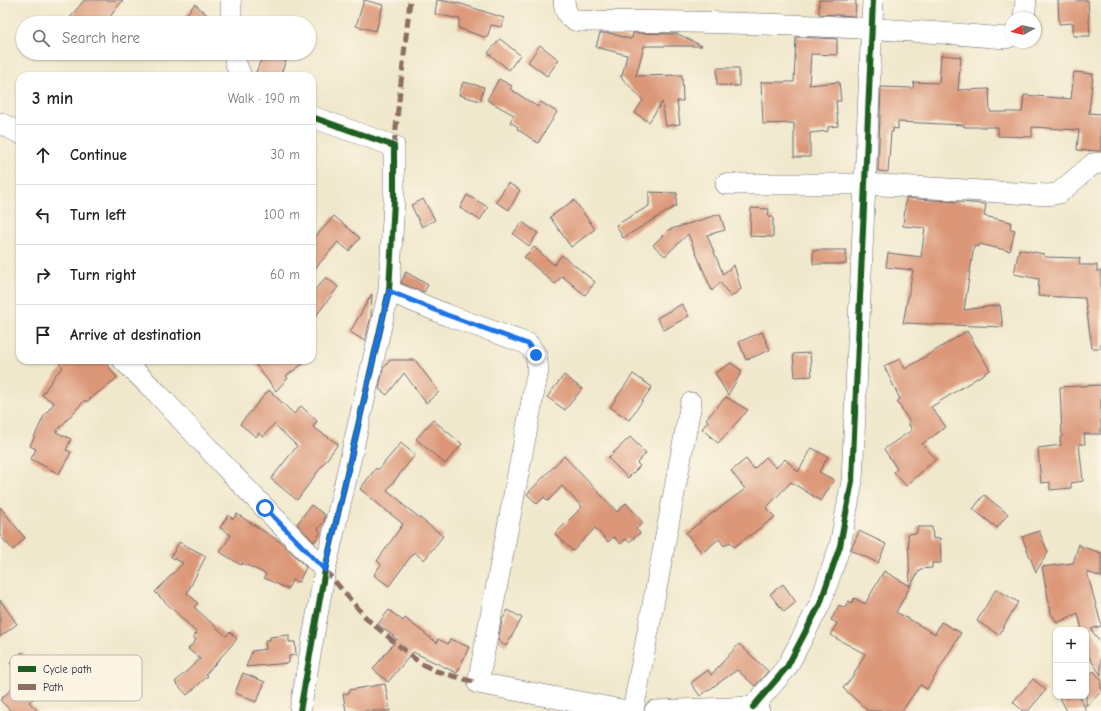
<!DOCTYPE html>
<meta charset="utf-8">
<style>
:root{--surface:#fff;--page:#f6f6f6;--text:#222;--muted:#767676;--line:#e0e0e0}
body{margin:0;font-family:"Comic Neue",sans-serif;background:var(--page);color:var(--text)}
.controls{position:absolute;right:12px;bottom:12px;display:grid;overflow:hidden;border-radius:8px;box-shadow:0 1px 3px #0004}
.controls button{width:36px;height:36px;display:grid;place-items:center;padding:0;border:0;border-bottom:1px solid var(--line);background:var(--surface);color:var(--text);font:20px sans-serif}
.compass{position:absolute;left:1005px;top:12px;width:36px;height:36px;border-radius:50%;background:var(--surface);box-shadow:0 1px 3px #0004;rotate:262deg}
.stop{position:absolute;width:12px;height:12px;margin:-9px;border:3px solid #1a73e8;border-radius:50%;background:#fff}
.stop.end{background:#1a73e8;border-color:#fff;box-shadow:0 1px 4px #0008}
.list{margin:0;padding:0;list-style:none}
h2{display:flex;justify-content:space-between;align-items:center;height:52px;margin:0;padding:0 16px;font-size:17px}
h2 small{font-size:13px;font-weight:400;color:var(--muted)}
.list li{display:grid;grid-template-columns:26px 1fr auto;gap:12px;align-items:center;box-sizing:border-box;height:60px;padding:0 16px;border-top:1px solid var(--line)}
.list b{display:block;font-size:15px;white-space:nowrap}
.list em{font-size:13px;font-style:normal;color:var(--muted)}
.icon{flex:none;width:22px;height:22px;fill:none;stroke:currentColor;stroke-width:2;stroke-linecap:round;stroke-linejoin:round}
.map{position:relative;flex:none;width:1101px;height:711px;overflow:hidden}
.search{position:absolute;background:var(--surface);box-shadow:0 1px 3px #0004;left:16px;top:16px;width:300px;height:44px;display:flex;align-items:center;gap:10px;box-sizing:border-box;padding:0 14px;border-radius:22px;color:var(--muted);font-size:15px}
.panel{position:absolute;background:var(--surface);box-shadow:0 1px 3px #0004;left:16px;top:72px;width:300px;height:292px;border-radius:12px}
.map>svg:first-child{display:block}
</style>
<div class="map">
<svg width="1101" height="711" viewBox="0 0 1101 711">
<rect width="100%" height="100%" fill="#fcf5e5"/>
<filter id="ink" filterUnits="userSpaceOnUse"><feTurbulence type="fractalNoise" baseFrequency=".025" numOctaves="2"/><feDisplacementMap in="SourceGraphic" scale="8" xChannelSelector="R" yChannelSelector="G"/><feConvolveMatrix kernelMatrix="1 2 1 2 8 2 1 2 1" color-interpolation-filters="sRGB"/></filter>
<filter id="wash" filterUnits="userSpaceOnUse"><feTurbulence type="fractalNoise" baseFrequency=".012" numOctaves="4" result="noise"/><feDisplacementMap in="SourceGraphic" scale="16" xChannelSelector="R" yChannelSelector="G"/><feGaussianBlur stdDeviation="0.9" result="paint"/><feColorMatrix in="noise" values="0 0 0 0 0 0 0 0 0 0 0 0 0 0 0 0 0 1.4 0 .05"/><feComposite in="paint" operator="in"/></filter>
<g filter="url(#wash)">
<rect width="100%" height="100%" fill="#f0e8cc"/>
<g id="blocks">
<path fill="#db9778" d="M84 0H123L105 23H66Z
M364 0 383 5 376 31 356 26Z
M437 0 458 3 504 18 502 27 491 25 487 38 458 28 460 19 435 14Z
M819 0H856L855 16 819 14Z
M1058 0H1088L1090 36H1073V23L1059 24Z
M195 4 216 23H179Z
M600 33H609L630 39 632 38 633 33 678 34 702 46H644L636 76 682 75 683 101H677L680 124 666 126 662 102 649 122 635 113 643 100 620 76H622L627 55 596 47Z
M796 37 837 39V55L811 54 809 85 839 82 841 101H836L838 126 828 127V131L810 133V157H794V123L763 124 761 82H794Z
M500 39 520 55 509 70 488 53Z
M540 45 559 60 547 76 528 62Z
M264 53H289L280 76H265L256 72Z
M941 55 961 57 958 90 989 89 990 112H1022L1024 95 1071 99 1074 72 1093 74 1089 113 1101 114V151L1077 150 1079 130 1032 127V137L998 136V127H964V125L898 122V129L893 128V132H891L888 172 878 171 881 87 913 88 914 82 939 83Z
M717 68H739V86L717 85Z
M499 79 512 86 510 89 538 107 541 102 557 112 538 143 517 129 518 127 510 122 514 115 487 100Z
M463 82 484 87 480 101 459 95Z
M508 183 520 190 509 210 496 202Z
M649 192 677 193 676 206 623 238 616 225 649 206Z
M467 195 488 207 480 220 460 208Z
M906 198 986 204 984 216 1011 222 1010 229 1015 230 1010 251 979 244V247L974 246 964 310 1000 305 1003 327 903 323 913 270 886 267 888 253 921 257 925 228 903 226Z
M423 199 435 220 422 227 411 205Z
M574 200 595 229 571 247 550 217Z
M751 208 769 209 768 217H773V237L750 236Z
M720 214 725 230 707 235 723 274 734 265 741 289 731 297 720 282 712 291 688 234 665 256 653 245 668 230Z
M334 216 360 238 349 251 338 242 312 272V241Z
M522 222 538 233 529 246 513 234Z
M534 247 554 265 562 255 595 282 585 295 562 276 555 284 524 257Z
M1019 249 1044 254V257L1080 258 1079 265H1097V271H1101V348H1092L1085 298 1038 296 1039 279 1014 274Z
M813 250H846V264H813Z
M406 272 428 285 424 292 401 283Z
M326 277 338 287 312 321V293Z
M372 294 371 316 365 341 350 332Z
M682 304 689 316 664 330 657 318Z
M967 331 990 370 931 407 946 427 922 444 936 459 906 486 894 472 897 469 884 449 912 430 908 423 910 422 897 402 900 399 884 366 900 359 905 369Z
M762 332 770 350 746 360 739 342Z
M810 353 812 376 795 377 793 354Z
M57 360H104L117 378 86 402 85 400 56 432 71 439 66 450 71 452 59 474 31 459 36 449 30 446 44 416 54 403 42 395 56 374 63 368Z
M252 360H308L286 376 288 378 276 391Z
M390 360H415L439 392 426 403 404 373 387 395 379 389 383 369Z
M731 363 742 371 728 395 715 373Z
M633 374 652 387 629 420 610 407Z
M564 375 582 389 565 410 547 397Z
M1101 385V434H1084L1085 444H1079L1083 481 1071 483V488L1050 490V482L1041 483 1038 448 1061 445 1060 438 1062 437 1060 387Z
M269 390 294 414 301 406 317 421 313 427 338 444 297 500 271 479 297 446 274 424 263 437 259 433 256 437 240 424Z
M726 397 748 410 718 443 702 429 708 421 706 419Z
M433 420 462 444 445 464 416 439Z
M630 437 646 453 637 463 640 466 628 478 608 458Z
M401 443 415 455 387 490 403 503 402 504 443 536 424 560 414 552 389 586 374 575 381 564 377 561 403 524 360 489 376 468 378 470Z
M812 448 828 457 819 472 834 480 821 501 791 482 766 508 775 517 734 547 730 542 724 546 719 539 702 553 686 533 745 489 731 471 746 459 754 469 766 457 776 468 785 459 798 472Z
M564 456 617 512 626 503 643 523 636 529 640 533 629 542 626 539 620 544 614 537 608 542 595 528 573 551 555 534 582 507 562 486 548 501 544 497 537 504 527 494Z
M984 495 1008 514 997 528 973 509Z
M311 505 325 515 324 522 318 529 321 532 314 542 297 524Z
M0 507 25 538 13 550 0 536Z
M237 514 282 543 306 567 299 582 292 580 288 589 264 578 266 574 242 563 241 565 220 552 231 535 220 528 228 515 233 519Z
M917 527H932L933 539 940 538 941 563H932V568L920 569 896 612 935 634 941 622 961 633 927 689 920 685 902 711H868L843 688 852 678 865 654 830 635 837 623 831 620 839 605 845 608 848 601 852 603 854 598 865 604 884 571 910 586 908 534 917 533Z
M859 531 886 544 878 563 851 550Z
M1039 531 1048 552 1036 572 1022 537Z
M179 542 206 556 187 593 198 603 194 607 226 636 230 632 237 639 206 674 208 676 187 695 175 682 200 659 188 649 196 640 193 637 197 633 155 592 183 563 171 557Z
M1079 544 1080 546 1101 553V577L1087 572 1101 624V626L1091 629 1101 644V675L1086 653V630H1082L1078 613 1057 623 1051 613 1042 567 1073 563Z
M783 584 796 602 784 612 770 594Z
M996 589 1018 602 999 635 977 621Z
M0 600 17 624 0 637Z
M389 610 403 621 405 618 437 643 438 639 448 644 450 639 469 647 457 673 413 652 388 682 373 669 397 639 378 624Z
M508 610 522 618 506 646 498 641 502 620Z
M289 635V642H295L296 655 289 656V663L246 667 252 651 266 649 265 640H270V637Z
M739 644 768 671 755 686 737 670 700 696 691 683 708 670 711 675Z
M22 652 39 669 49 662 58 675 52 679 55 682 29 702 38 711H11L0 700 23 678 10 663Z
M1094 671 1101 680V692L1086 706V677Z
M243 673 265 682 256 702 235 693Z
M1033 679 1046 690 1028 711H1023L1013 702Z
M385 684 390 711H346L343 694 349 693V690Z
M1059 696H1080L1086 711H1067Z"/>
</g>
</g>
<g filter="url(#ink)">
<use href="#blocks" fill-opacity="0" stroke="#6a676e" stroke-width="1"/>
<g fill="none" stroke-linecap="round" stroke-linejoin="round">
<g stroke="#6a676e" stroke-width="22">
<path id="street" d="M564 0C565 11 567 18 578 21 721 21 864 26 1006 38L1011 36
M1024 18 1026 0
M231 23V0
M234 53 236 64 241 76
M0 123 20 133
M726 184H865L1048 195 1059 193 1093 164 1101 163
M389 291 447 315 528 344 536 355 538 370 478 683 627 711
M123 360 158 394 231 473 325 570
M753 707 787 667 820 604 840 546 852 481 873 0
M300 711 325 570 389 291 394 201V146L312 117
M633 711 691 403
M655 711 753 707 759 711"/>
</g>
<use href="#street" stroke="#fff" stroke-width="21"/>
<path stroke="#8d6e63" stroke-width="5" stroke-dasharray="10 5" stroke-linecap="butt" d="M394 146 410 0
M325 570 368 620 420 663 436 671 478 683"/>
<g stroke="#fcf5e5" stroke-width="8">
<path id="cycleway" d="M753 707 787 667 820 604 840 546 852 481 873 0
M300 711 325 570 389 291 394 201V146L312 117"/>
</g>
<use href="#cycleway" stroke="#1b5e20" stroke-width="6"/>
</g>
</g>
<g fill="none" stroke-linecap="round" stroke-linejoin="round" filter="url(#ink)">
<path stroke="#1a73e8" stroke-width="5" d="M265 508 325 570 389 291 447 315 528 344 536 355"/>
</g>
<rect x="10" y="655" width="132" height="46" rx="6" fill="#fcf5e5" stroke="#bbb6b2" stroke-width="1"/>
<rect x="18" y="666" width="18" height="6" fill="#1b5e20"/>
<rect x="18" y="684" width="18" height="6" fill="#8d6e63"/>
<g font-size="11" fill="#22223b">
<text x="43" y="673">Cycle path</text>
<text x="43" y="691">Path</text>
</g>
</svg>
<div class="controls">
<button>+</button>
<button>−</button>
</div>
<svg class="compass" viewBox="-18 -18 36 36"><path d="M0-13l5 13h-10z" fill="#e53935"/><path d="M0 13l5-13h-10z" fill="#767676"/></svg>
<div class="stop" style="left:265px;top:508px"></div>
<div class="stop end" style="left:536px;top:355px"></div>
<div class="search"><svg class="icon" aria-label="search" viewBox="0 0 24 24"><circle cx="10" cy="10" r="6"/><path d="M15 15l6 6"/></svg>Search here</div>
<section class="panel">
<h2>3 min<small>Walk · 190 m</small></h2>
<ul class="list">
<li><svg class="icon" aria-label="ahead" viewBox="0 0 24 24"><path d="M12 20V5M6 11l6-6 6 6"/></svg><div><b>Continue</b></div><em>30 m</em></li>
<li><svg class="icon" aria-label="left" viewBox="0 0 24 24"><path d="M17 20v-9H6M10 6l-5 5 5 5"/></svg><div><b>Turn left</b></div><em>100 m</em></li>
<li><svg class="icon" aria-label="right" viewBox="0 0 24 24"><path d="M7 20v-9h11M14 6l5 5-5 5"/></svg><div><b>Turn right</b></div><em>60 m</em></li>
<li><svg class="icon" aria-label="arrive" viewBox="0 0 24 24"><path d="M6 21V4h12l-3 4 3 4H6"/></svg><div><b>Arrive at destination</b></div></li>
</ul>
</section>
</div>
